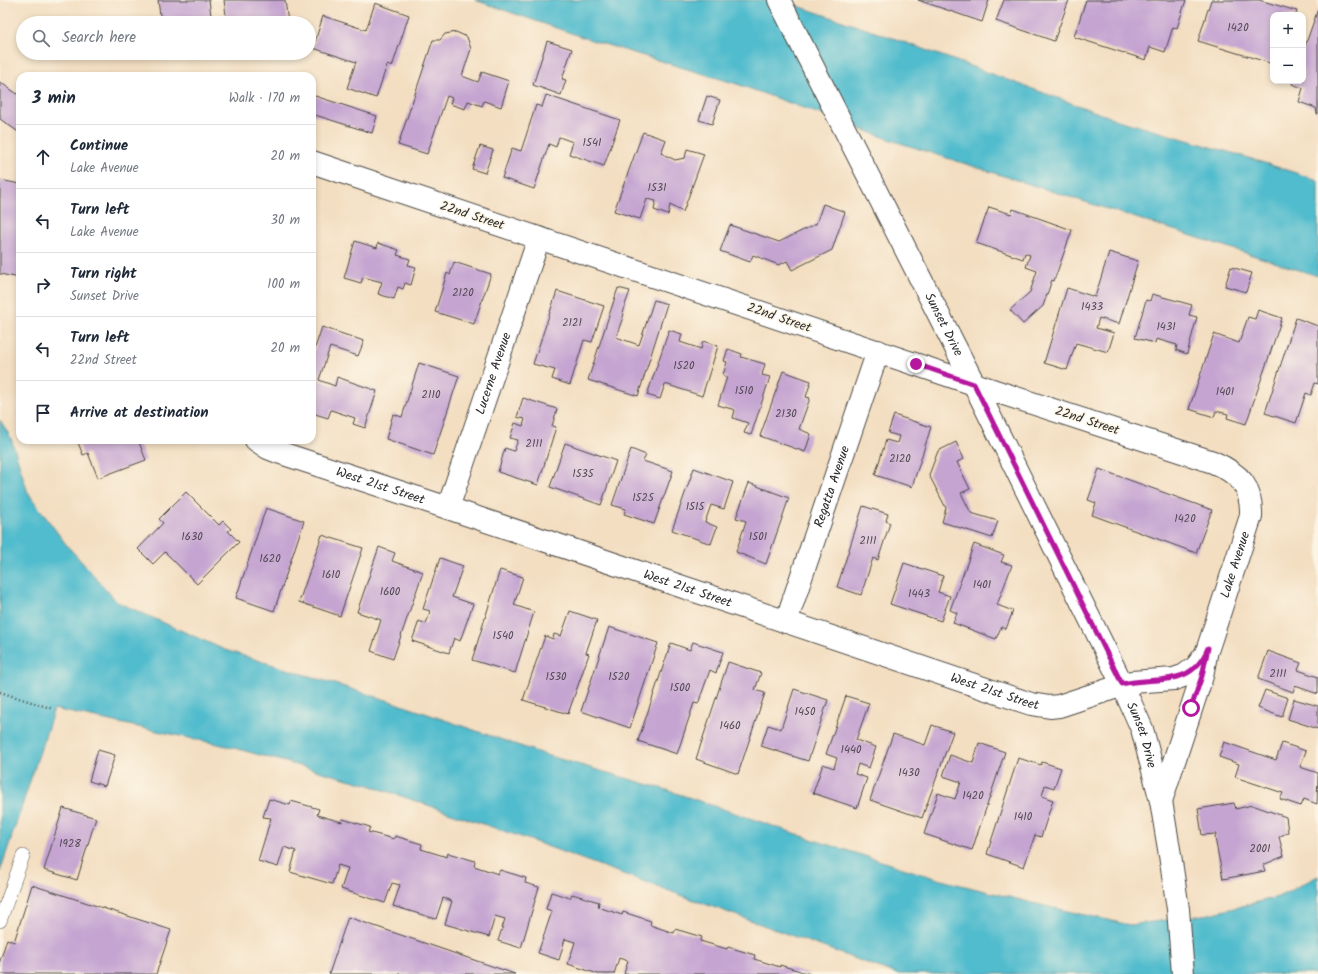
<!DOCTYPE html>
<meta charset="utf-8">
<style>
:root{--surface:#fff;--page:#f6f6f7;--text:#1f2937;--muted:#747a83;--line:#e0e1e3}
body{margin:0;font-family:Kalam,sans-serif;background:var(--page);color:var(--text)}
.controls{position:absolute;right:12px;top:12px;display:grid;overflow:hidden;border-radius:8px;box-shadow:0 2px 6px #0003}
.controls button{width:36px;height:36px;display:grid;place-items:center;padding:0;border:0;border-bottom:1px solid var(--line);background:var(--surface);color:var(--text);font:20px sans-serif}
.stop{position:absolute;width:12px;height:12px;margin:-9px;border:3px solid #b5179e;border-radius:50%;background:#fff}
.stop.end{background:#b5179e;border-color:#fff;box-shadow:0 1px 4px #0008}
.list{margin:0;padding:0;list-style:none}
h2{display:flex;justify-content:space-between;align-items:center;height:52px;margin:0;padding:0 16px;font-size:17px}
h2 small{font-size:13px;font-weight:400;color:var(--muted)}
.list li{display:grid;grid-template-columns:26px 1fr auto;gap:12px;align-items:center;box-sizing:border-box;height:64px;padding:0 16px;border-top:1px solid var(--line)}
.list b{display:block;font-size:15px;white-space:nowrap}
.list p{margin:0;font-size:13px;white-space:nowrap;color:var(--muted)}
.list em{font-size:13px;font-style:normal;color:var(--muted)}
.icon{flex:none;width:22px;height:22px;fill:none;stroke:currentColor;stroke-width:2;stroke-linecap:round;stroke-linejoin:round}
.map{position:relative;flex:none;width:1318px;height:974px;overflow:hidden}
.search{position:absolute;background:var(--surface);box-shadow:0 2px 6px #0003;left:16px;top:16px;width:300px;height:44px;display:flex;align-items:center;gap:10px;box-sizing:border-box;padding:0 14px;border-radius:22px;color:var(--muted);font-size:15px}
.panel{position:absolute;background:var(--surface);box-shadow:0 2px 6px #0003;left:16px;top:72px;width:300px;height:372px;border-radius:12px}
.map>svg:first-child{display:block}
</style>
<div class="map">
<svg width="1318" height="974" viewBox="0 0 1318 974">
<rect width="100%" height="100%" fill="#fcf5e5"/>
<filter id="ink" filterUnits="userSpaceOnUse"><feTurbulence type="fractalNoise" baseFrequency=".025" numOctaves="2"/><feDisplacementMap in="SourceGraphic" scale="8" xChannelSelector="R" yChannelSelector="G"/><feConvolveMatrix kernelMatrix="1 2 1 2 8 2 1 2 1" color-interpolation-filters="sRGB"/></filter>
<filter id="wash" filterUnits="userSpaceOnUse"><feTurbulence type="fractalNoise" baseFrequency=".012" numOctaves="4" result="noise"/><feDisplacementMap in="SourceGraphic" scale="16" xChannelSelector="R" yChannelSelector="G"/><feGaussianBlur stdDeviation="0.9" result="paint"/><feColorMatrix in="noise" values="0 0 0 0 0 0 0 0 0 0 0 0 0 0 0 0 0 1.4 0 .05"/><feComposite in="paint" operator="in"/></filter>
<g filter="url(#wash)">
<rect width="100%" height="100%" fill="#f3dec1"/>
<path fill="#51bccd" stroke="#3e747c" d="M475 0H780L890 37 1118 120 1239 155 1318 180V276L897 142 737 84 594 41Z
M0 420 11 438 28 493 65 543 117 602 225 650 390 701 546 755 667 790 817 841 941 880 1045 906 1130 925 1210 914 1278 897 1318 876V974H897L527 839 366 784 227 746 54 709 0 872Z"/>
<g id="blocks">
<path fill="#c5a4d1" d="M158 0H209L212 23H161Z
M224 0H285L288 23H227Z
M918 0H989L982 22Z
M1004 0H1069L1054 41 996 21Z
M1086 0H1186L1177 28 1173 27 1165 52 1150 47 1146 60 1074 37Z
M1211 0H1259L1297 11 1296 15H1273V64L1198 41Z
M375 3 409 15 392 67 387 65 376 98 347 88 356 62 313 48 323 16 366 30Z
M1318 9V114H1317L1316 108 1299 102 1303 88 1292 84 1293 81H1303V52Z
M456 32 467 37 471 49 462 76 478 82 482 72 509 81 501 107 484 101 482 106 468 101 465 109 450 104 452 98 447 96 427 154 398 145 433 40H440L445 34Z
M547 41 572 49 562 79 566 80 561 95 533 85Z
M0 82 20 96V133L0 119Z
M312 95 377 116 372 133 312 114Z
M546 95 620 120 604 166 569 154 573 142 559 137 556 147 549 144 534 189 502 178 512 148 521 151 536 105 542 107Z
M707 96 720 100 712 124 699 120Z
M643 132 666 140 661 153 675 160 685 158 687 149 704 154 683 212 670 205 668 215 654 210 656 201 647 199 640 219 614 211Z
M480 146 493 150 485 173 472 169Z
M0 180 20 184V278L0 274Z
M823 204 845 212 832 250 792 270 787 261 779 265 753 255 750 262 720 251 730 225 779 242 816 224Z
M989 207 1011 214 1013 209 1072 230 1054 281 1052 280 1043 306 1023 324 1010 310 1030 292 1037 271 1026 267 1030 255 1025 253 1023 259 976 243Z
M355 241 377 248 378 243 399 250 397 255 410 259 408 265 416 267 411 285 405 283 403 289 398 287 394 299 378 294 382 282 363 277 361 283 344 278Z
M1109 252 1138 261 1119 324 1099 318 1096 328 1114 333 1108 352 1076 343 1067 370 1044 363 1067 288 1095 297Z
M454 262 491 274 474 324 435 312 447 273 450 275Z
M1231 267 1252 273 1246 292 1225 286Z
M618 288 630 291 622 313 624 314 616 337 639 345 654 300 667 304 638 396 588 380Z
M557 291 604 306 592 342 584 340 570 385 552 379 555 370 533 364Z
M1152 294 1192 305 1189 315 1197 317 1187 354 1176 350 1177 345 1156 339 1155 343 1135 338 1146 300 1150 301Z
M1258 310 1282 318 1246 424 1227 418 1228 414 1216 411 1214 417 1189 409 1214 334 1239 343 1248 317 1255 319Z
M1296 318 1318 326V384L1315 383 1311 395 1306 393 1296 423 1265 413Z
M322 327 364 341 358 356 330 347 319 380 335 386 337 377 377 391 365 428 353 424 355 418 331 410 328 418 312 413V357Z
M669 330 682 334 680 342 701 349 703 341 718 346 702 396 665 384 660 399 647 395Z
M728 349 742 354 741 357 765 364 762 375 770 377 751 435 744 433 748 423 733 418 735 410 718 405 727 377 723 375 727 362 724 361Z
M419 363 459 376 433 455 386 439 393 414 402 417Z
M783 371 811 381 806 397 810 398 799 429 811 434 805 452 760 436Z
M523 398 557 409 552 426 556 427 538 485 498 472 505 448 514 451 518 440 510 438 515 423 523 426 525 419 517 417Z
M894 415 931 427 912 487 875 475 886 440 897 443 899 436 888 433Z
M77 440H138L146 460 98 478 88 453 83 455Z
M956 442 964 459 957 462 970 489 961 493 971 513 998 521 992 538 942 522 946 508 929 475 938 451Z
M565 443 616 461 601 505 550 487Z
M631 449 646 455 643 461 673 471 654 524 624 514 626 509 612 505Z
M694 468 733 482 724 509 711 505 705 522 717 527 711 544 672 530Z
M1099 469 1212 510 1196 553 1092 515 1096 503 1088 500Z
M749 483 789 498 766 564 736 552 746 521 736 518Z
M186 492 219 525 223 521 231 529 228 531 239 542 197 584 165 552 153 564 138 549 163 523 159 519Z
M863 506 888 514 886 521 890 523 878 560 873 558 861 595 837 587Z
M266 508 304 521 274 611 236 598Z
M322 535 363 548 340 616 299 602Z
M974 544 1004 555 1001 562 1012 565 997 605 1013 611 1006 629 1001 627 996 639 953 623 957 613 950 610Z
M379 547 395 553 392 561 423 572 393 659 371 651 381 620 357 612Z
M440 558 463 566 452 597 473 604 460 641 454 638 449 653 412 641 419 621 426 624 430 611 423 609Z
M904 563 943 576 938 592 950 596 941 621 890 604Z
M500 570 523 577 514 605 534 612 515 673 472 660Z
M570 611 597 620 586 653 589 654 568 714 523 700 545 636 553 639 554 634 561 636Z
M609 627 658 643 630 728 581 711Z
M693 642 723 652 716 673 710 670 698 704 694 703 677 754 638 741 671 643 690 650Z
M1268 651 1301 663 1298 670 1318 677V694L1295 686 1293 692 1258 679Z
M728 662 761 673 755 690 765 693 738 774 696 759Z
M794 689 828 700 808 761 761 746 768 725 781 729Z
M1265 690 1288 698 1282 717 1258 708Z
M846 696 869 703 856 740 876 747 869 768 858 764 855 774 867 778 857 808 813 793 823 764 834 768 837 758 826 754Z
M1294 699 1318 706V729L1288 719Z
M932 725 953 732 922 818 870 800 893 734 925 745Z
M1224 742 1276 760 1282 743 1306 751 1300 767 1318 773 1317 804 1304 799 1301 806 1280 799 1283 793 1235 777 1239 764 1219 757Z
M979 743 1005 752 972 850 924 834 938 793 955 799 961 782 943 776 950 755 973 763Z
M98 750 115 755 105 786 89 781Z
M1018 758 1041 765 1042 762 1061 768 1054 788 1045 785 1042 796 1053 800 1041 837 1035 835 1024 867 987 854Z
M269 799 290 805 291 801 319 809 317 815 342 822 343 819 370 827 368 832 394 839 395 836 422 844 421 849 447 857 448 853 475 861 474 866 498 874 500 870 526 878 525 883 539 887 521 948 498 941 505 919 495 916 489 937 445 924 452 901 443 898 436 919 393 906 400 885 392 883 385 903 341 889 348 868 338 865 332 884 290 872 296 851 284 847 278 867 258 861 271 818 263 817Z
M1234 803 1236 809 1252 805 1286 817 1288 832 1279 837 1284 856 1263 865 1265 871 1223 879 1215 838 1216 834 1202 835 1198 809Z
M63 808 96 818 77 880 44 870Z
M32 885 171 930 156 974H0V961L7 939 14 942Z
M551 892 570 898 572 894 599 902 598 907 622 915 623 912 651 921 650 925 674 933 675 929 702 937 700 941 727 949 728 947 755 955 754 959 780 967V965L810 974H624L628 961 619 958 614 974H598L568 964 575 942 565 939 559 960 538 953 552 911 546 909Z
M348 917 515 974H329Z"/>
</g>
</g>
<g filter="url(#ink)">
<use href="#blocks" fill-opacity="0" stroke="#494642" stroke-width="1"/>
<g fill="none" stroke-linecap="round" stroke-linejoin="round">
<g stroke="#494642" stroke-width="14">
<path id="service" d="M0 921 23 856"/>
</g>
<g stroke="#494642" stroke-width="24">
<g id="minor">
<path id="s1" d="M779 0 974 384 1122 684 1142 729 1161 801 1170 855 1178 909 1183 974"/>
<path id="s2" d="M256 440 268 448 278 452 448 508 1031 704 1050 707 1059 706 1132 682 1174 679 1183 676 1196 667 1205 655 1208 648 1251 516C1252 486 1240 474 1213 462L1001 393 312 162"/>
<path id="s3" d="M448 508 539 238"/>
<path id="s4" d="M786 622 878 351"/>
<path d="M1161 801 1202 676 1206 655"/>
</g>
</g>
<path stroke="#494642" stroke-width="2.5" stroke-dasharray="1 3" stroke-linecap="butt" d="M0 692 53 709"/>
<use href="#service" stroke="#fff" stroke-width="13"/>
<use href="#minor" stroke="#fff" stroke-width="22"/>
</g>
</g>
<g fill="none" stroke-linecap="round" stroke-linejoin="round" filter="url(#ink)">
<path stroke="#b5179e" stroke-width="5" d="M916 364 974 384 1122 684C1157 676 1191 689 1208 648L1202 676 1191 708"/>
</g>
<g text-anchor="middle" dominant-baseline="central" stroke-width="3" stroke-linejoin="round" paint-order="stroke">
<g font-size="11" fill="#524954">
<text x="1238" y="28">1420</text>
<text x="592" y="143">1541</text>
<text x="657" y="188">1531</text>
<text x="463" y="293">2120</text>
<text x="1092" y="307">1433</text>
<text x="572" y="323">2121</text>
<text x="1166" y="327">1431</text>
<text x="684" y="366">1520</text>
<text x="744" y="391">1510</text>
<text x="1225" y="392">1401</text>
<text x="431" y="395">2110</text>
<text x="786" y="414">2130</text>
<text x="534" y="444">2111</text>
<text x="900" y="459">2120</text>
<text x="583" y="474">1535</text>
<text x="643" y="498">1525</text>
<text x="695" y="507">1515</text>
<text x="1185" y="519">1420</text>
<text x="192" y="537">1630</text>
<text x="758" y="537">1501</text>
<text x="868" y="541">2111</text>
<text x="270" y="559">1620</text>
<text x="331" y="575">1610</text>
<text x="982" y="585">1401</text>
<text x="390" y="592">1600</text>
<text x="919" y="594">1443</text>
<text x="503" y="636">1540</text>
<text x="1278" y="674">2111</text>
<text x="556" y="677">1530</text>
<text x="619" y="677">1520</text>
<text x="680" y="688">1500</text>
<text x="805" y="712">1450</text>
<text x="730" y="726">1460</text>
<text x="851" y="750">1440</text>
<text x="909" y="773">1430</text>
<text x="973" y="796">1420</text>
<text x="1023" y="817">1410</text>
<text x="70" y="844">1928</text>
<text x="1260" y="849">2001</text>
</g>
<g font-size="13" fill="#2b2b2b" stroke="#fcf5e5">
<text transform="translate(472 216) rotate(18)">22nd Street</text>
<text transform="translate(779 318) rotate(19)">22nd Street</text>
<text stroke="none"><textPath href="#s1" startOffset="364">Sunset Drive</textPath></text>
<text stroke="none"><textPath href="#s3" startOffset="142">Lucerne Avenue</textPath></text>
<text transform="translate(1087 421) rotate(18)">22nd Street</text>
<text stroke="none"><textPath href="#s2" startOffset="133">West 21st Street</textPath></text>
<text stroke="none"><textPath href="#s4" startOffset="143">Regatta Avenue</textPath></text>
<text stroke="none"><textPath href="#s2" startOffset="1102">Lake Avenue</textPath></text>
<text stroke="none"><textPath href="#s2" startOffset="457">West 21st Street</textPath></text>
<text stroke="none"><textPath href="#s2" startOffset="781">West 21st Street</textPath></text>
<text stroke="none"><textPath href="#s1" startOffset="820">Sunset Drive</textPath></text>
</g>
</g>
</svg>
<div class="controls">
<button>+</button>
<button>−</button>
</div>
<div class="stop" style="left:1191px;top:708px"></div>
<div class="stop end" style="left:916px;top:364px"></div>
<div class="search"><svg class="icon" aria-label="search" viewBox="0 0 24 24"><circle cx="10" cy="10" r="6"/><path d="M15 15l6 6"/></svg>Search here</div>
<section class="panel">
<h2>3 min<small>Walk · 170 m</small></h2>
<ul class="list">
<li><svg class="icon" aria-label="ahead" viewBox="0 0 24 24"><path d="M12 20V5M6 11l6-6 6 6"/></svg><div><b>Continue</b><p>Lake Avenue</p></div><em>20 m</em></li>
<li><svg class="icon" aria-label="left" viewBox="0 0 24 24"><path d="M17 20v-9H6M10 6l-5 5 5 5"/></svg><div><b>Turn left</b><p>Lake Avenue</p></div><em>30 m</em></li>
<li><svg class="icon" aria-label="right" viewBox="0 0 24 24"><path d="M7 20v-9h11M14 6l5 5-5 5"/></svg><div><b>Turn right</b><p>Sunset Drive</p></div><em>100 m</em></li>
<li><svg class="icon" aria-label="left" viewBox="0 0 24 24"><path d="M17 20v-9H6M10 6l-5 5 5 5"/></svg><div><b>Turn left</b><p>22nd Street</p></div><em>20 m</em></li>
<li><svg class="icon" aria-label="arrive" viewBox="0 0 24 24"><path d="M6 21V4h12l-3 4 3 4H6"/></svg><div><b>Arrive at destination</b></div></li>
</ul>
</section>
</div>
